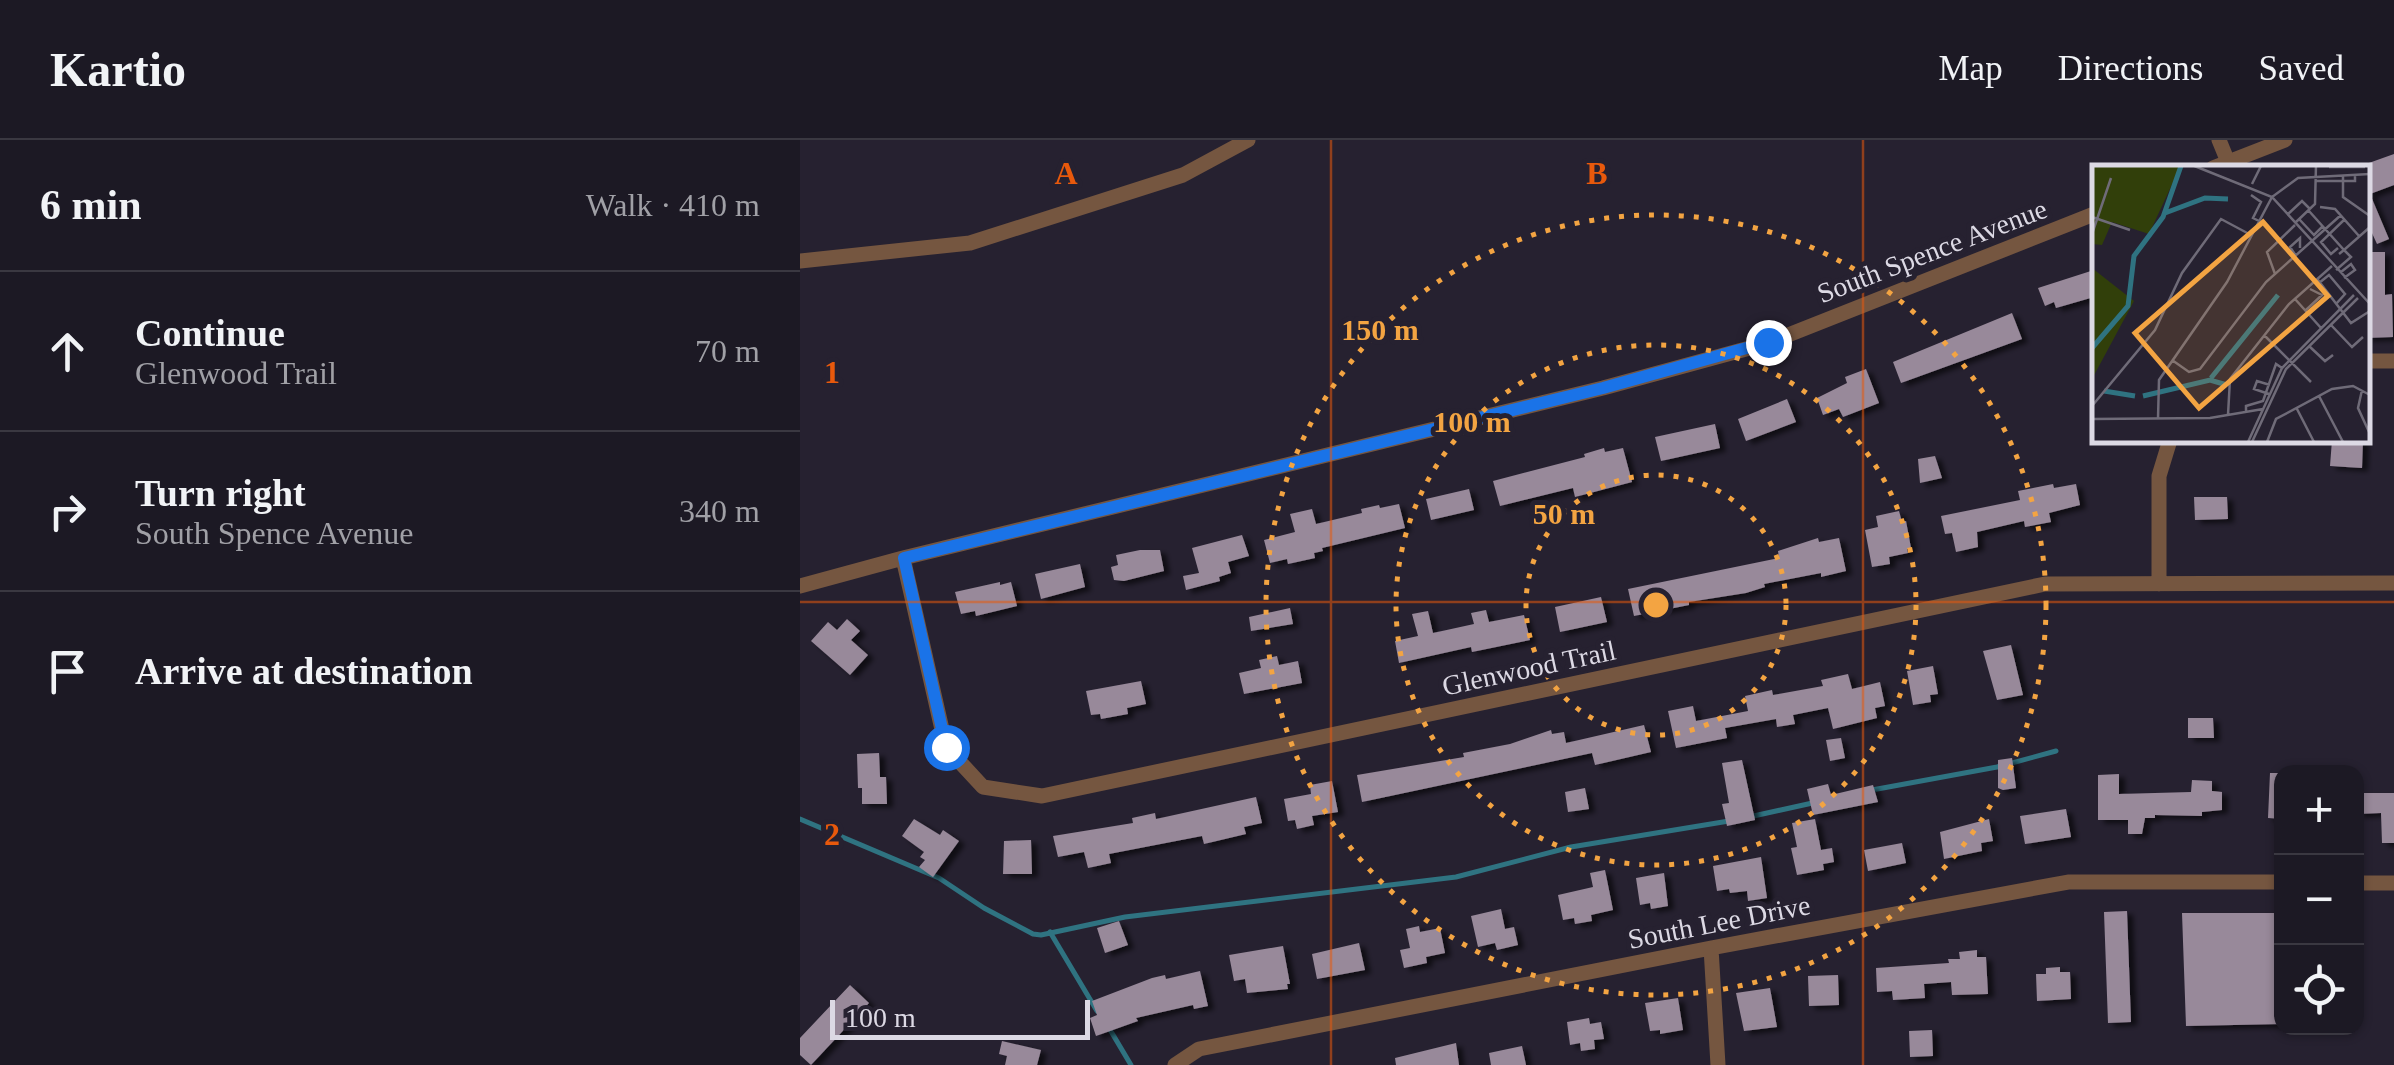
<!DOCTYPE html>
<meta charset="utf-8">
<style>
:root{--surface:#1c1924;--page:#25222c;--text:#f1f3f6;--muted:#a0a0a6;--line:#3a3841}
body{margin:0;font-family:"Times New Roman",serif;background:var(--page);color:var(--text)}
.controls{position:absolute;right:30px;bottom:30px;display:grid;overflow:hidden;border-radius:20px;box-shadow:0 2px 8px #0004}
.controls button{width:90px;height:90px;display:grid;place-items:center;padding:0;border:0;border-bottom:2px solid var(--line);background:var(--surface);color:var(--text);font:50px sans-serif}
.scale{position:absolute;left:30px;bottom:25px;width:260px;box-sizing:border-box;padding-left:10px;border:5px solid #dcd9e4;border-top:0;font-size:28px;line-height:35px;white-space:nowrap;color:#dcd9e4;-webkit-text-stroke:8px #262130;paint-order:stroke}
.stop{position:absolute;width:30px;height:30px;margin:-22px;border:8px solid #1a73e8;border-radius:50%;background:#fff}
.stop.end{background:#1a73e8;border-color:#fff;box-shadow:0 2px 10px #0008}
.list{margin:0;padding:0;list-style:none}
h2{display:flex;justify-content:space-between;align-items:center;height:130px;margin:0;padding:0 40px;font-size:42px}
h2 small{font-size:32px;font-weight:400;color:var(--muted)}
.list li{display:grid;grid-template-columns:65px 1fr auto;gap:30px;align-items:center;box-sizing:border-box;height:160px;padding:0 40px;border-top:2px solid var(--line)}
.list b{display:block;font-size:38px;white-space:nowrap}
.list p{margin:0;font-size:32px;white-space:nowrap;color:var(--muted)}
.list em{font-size:32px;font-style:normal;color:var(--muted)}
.icon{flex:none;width:55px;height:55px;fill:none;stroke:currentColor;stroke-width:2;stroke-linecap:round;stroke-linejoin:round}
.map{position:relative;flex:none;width:1594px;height:925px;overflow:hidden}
header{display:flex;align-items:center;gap:60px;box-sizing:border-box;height:140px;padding:0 50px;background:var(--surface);border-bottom:2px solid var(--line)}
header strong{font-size:48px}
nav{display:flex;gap:55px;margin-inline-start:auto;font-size:35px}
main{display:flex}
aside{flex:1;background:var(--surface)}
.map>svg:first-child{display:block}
</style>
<header>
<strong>Kartio</strong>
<nav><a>Map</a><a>Directions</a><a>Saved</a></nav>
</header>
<main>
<aside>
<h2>6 min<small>Walk · 410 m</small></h2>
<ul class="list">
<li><svg class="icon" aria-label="ahead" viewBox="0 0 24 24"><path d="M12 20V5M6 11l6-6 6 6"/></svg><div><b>Continue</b><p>Glenwood Trail</p></div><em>70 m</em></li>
<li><svg class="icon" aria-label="right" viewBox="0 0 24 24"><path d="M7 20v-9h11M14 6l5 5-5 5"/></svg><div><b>Turn right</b><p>South Spence Avenue</p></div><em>340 m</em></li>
<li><svg class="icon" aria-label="arrive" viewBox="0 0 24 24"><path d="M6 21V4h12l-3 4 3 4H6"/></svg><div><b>Arrive at destination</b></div></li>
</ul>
</aside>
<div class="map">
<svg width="1594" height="925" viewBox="0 0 1594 925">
<defs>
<filter id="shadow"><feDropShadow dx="6" dy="3.5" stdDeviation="2.5" flood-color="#0009"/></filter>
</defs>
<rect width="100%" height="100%" fill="#262130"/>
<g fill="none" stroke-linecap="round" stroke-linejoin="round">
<path stroke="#2f7381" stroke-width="5" d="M1072 650 1197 627 1256 611
M949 677 1017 662
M0 679 139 738 184 768 233 794 241 795 325 777 656 737 771 707 929 681
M250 792 297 871
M309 888 331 925"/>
</g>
<path fill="#98899a" filter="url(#shadow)" d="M1594 14V45L1570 54 1589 99 1577 104 1566 80V24Z
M1566 112H1585V155L1592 154 1593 197 1566 198Z
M1294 130V157L1256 168 1254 162 1245 166 1238 148Z
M1212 173 1222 199 1101 243 1093 222Z
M1066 229 1079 263 1043 277 1039 269 1023 275 1017 258 1047 243 1045 237Z
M987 259 996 282 946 301 938 279Z
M915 284 920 308 861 321 855 297Z
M1532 300H1563L1562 328 1530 326Z
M804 308 805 312 823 308 832 342 775 357 773 348 700 366 693 341 785 317 784 314Z
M1135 316 1142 338 1120 343 1118 319Z
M1253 344 1254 348 1276 344 1280 365 1249 373 1251 382 1225 387 1224 381 1177 392 1178 407 1156 412 1152 393 1145 394 1141 376 1220 360 1218 351Z
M669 349 674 370 631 380 626 359Z
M1394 357H1427L1428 379 1395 380Z
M599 364 605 388 522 408 523 411 514 413 515 418 488 424 487 419 470 423 464 400 495 392 490 374 512 369 516 384 562 373 561 369 579 365 580 368Z
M1099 371 1102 382 1106 381 1111 408 1107 409 1108 413 1089 417 1090 424 1072 427 1065 390 1078 387 1076 376Z
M442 395 449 416 428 422 431 433 419 437 420 441 386 450 383 436 399 433 392 408Z
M1018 398 1019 402 1039 398 1046 431 1021 437V433L964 444 965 447 946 453 889 462V465L834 476 828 449 979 418 978 411Z
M340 410H360L364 431 324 441 314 440 311 427 318 425 316 415Z
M280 424 285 447 241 459 235 434Z
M200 442V445L211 442 217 466 176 476 175 471 161 474 155 452Z
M801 457 807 482 760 492 755 467Z
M490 468 493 484 451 491 449 477Z
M686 470 689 482 724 475 730 500 672 512 671 507 599 523 595 501 618 496 612 474 628 471 633 493 674 484 671 473Z
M47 479 60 491 51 500 68 515 50 535 11 501 28 482 37 490Z
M1211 505 1223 555 1197 560 1183 511Z
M477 516 479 525 498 521 502 543 444 554 439 533 461 528 459 520Z
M1133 526 1138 554 1130 555 1131 562 1113 565 1107 531Z
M1048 534 1052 549 1080 542 1085 566 1075 568 1077 578 1033 589 1028 568 993 575 995 584 977 587 976 579 925 588 927 598 876 608 868 571 893 566 896 581 948 571 945 556 972 550 973 555 1023 546 1021 540Z
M341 541 346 564 327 568 328 574 301 579 300 574 291 575 286 551Z
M1388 578H1413L1414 598H1388Z
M844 585 851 612 795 625 792 613 562 662 557 635 664 617 663 613 710 604 751 590 752 594 764 592 766 603Z
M1041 598 1045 618 1030 621 1026 600Z
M79 613 80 637H86L87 664H62V648H58L57 614Z
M1212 618 1216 648 1203 650 1198 648V620Z
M942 620 955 680 927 686 922 664 929 663 922 623Z
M1470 633H1482V679L1468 678Z
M1319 634V654L1391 652 1392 640 1412 641V651L1422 652V670L1402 672V676L1355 675V678H1345L1342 694H1328V680H1298V635Z
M532 641 538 672 512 676 514 685 497 689 495 680 488 681 484 659 511 654 510 645Z
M1028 644 1031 655 1073 645 1078 662 1013 675 1007 649Z
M785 648 789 669 768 672 765 652Z
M1558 653H1594V703H1582L1581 673 1558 674Z
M456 657 462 683 444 687 446 694 404 704 402 696 309 714 311 723 288 728 284 712 258 717 253 696 333 683 332 678 355 673 356 679Z
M1266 669 1271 697 1225 704 1220 676Z
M114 679 140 695 143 690 159 701 133 737 119 727 125 720 120 717 124 712 102 696Z
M1015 679 1021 710 1032 708 1034 722 1023 724 1024 730 997 735 991 708 997 707 992 683Z
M1189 679 1193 701 1181 703 1182 711 1144 719 1140 692Z
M231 700 232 734H203L204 701Z
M1102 703 1106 723 1068 731 1064 710Z
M961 717 967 758 948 761 947 751 930 753 929 749 917 751 913 726Z
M805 730 813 770 791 775 792 781 775 784 774 778 763 780 758 755 793 747 790 733Z
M864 733 868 766 851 769 850 763 840 765 836 738Z
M701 769 705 789 714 787 718 805 697 810 695 803 678 807 671 776Z
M1327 771 1331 882 1308 883 1304 772Z
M1382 773H1482V884L1386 886Z
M319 781 328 805 305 813 297 788Z
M619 786 620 792 640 788 645 813 626 817 627 823 604 828 600 810 610 808 606 789Z
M559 803 565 830 517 839 512 814Z
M483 806 490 844H487L488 849 447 853 445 839 434 841 429 815Z
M1177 810V817H1186L1188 854 1152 855 1151 842 1124 844 1125 858 1093 860 1092 851 1077 852 1076 828 1149 823 1148 819H1160L1159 812Z
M1260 827V832H1270L1271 859 1237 861 1236 834H1246V828Z
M400 831 408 866 394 869 393 865 336 878 338 881 296 896 290 878 297 875 292 861 352 838 365 835 366 839Z
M1038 835 1039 865 1009 866 1008 836Z
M50 845 69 863 11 925 0 915V898Z
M970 848 977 887 944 891 936 853Z
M878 858 883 890 860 894V890L850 891 845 863Z
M789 878 790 884 801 882 804 899 794 900 795 909 781 911 780 903 770 905 767 882Z
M1132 890 1133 916 1110 917 1109 891Z
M202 901 241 910 237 925H205L207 916 199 914Z
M656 903 659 925H596L595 918Z
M722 906 726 925H691L689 913Z"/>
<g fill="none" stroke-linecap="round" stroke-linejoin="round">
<path stroke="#755640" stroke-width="15" d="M1419 0 1428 22
M1413 28 1485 0
M0 121 170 103 383 35 448 0
M1566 221H1594
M103 418 146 607 183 647 242 656 1245 444 1594 443
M1359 444V336L1370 300
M0 446 103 418 803 248 968 203 1294 74
M1556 743H1594
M911 808 918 925
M375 925 399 909 911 808 1268 742H1482"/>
</g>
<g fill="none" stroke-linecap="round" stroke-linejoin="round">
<path stroke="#1a73e8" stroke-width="12" d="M146 607 104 418 803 248 968 202"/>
</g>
<path fill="none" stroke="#e8590c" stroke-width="2.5" stroke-opacity="0.55" d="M531 0V925M1063 0V925M0 462H1594"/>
<g fill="none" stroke="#f3a442" stroke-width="5" stroke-dasharray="5 10">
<circle cx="856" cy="465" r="130"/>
<circle cx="856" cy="465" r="260"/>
<circle cx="856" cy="465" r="390"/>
</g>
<g text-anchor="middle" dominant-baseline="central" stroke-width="10" stroke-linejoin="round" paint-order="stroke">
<g font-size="28" fill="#dcd9e4" stroke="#262130">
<text transform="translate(1132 111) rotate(-21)">South Spence Avenue</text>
<text transform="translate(729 528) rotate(-12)">Glenwood Trail</text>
<text transform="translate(919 782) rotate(-11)">South Lee Drive</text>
</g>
</g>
<g transform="translate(1292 25)">
<rect width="278" height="278" fill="#262130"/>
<path d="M0 0H89L57 69 20 57 10 80 0 79ZM0 103 42 136 0 214Z" fill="#313f0a"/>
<path fill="none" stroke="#2f7381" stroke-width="5" d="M73 48 113 33 136 34M0 183 36 141 42 91 71 52 89 1M119 213 186 130M12 226 43 231M51 231 118 215 135 220"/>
<path fill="none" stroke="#6f6b78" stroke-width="2.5" d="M100 0 180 32 278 139M237 2H273M251 10V32L278 51M224 16H263V9M160 19 169 1 183 0M159 30 169 37 161 53 167 56M228 42 243 44 267 71M217 46 252 85 278 62M195 50 210 36 218 44M0 52 38 65M207 54 222 70 231 61M203 58 223 39 224 0M0 69 19 13M246 83 239 89 229 77 253 54M204 91 198 82 208 73V83M244 105 259 92 252 85 247 89M249 107 259 99 263 105 252 113M183 109 175 87 203 60M226 115 259 158 278 146M227 118 237 110 253 129 244 139M203 134 229 163M214 145 230 130 218 124M239 160 260 182 271 172M172 170 219 217M217 181 233 196 241 190M80 195 97 207 108 204 174 117 249 50M270 225 266 243 278 269M177 229 162 224 165 216 178 220M227 231 251 277M0 241 63 165 90 108 129 54 159 70M205 244 222 277M154 247V241L171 236 184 199 190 203M136 250 138 214 197 139 240 101M0 254 118 253 171 244M66 254 67 215 135 117 180 32 206 13 278 9M156 277 190 203 262 130M160 277 194 204 266 133M175 277 184 254 240 224 261 221 278 230"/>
<path fill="#f3a442" fill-opacity="0.15" stroke="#f3a442" stroke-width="5" d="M171 57 236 131 107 243 43 168Z"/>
<rect width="278" height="278" fill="none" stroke="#dcd9e4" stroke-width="5"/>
</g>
<g font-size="32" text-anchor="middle" font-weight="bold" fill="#e8590c" stroke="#262130" stroke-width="10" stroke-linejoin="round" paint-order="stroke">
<text x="266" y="44">A</text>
<text x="797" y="44">B</text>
<text x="32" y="243">1</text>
<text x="32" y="705">2</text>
</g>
<circle cx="856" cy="465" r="15" fill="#f3a442" stroke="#262130" stroke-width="5"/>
<g font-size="30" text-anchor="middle" font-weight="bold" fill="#f3a442" stroke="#262130" stroke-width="10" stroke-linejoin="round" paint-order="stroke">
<text x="580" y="200">150 m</text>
<text x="672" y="292">100 m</text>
<text x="764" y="384">50 m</text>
</g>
</svg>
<div class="controls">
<button>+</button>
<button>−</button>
<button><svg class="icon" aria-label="locate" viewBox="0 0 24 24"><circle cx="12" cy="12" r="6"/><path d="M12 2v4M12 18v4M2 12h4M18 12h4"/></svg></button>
</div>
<div class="scale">100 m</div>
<div class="stop" style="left:146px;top:607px"></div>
<div class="stop end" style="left:968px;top:202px"></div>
</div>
</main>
